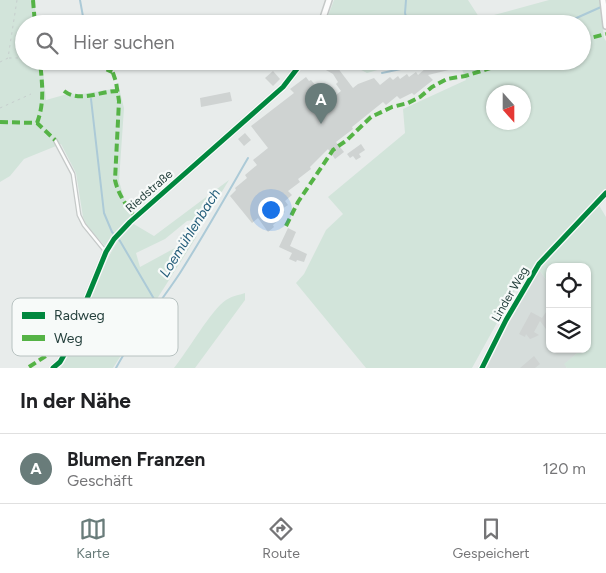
<!DOCTYPE html>
<html lang="de">
<meta charset="utf-8">
<style>
:root{--surface:#fff;--page:#f6f6f6;--text:#202124;--muted:#757577;--line:#e0e0e0;--accent:#697c7a}
body{margin:0;font-family:Figtree,sans-serif;background:var(--page);color:var(--text)}
.controls{position:absolute;right:15px;bottom:15px;display:grid;overflow:hidden;border-radius:10px;box-shadow:0 1px 4px #0004}
.controls button{width:45px;height:45px;display:grid;place-items:center;padding:0;border:0;border-bottom:1px solid var(--line);background:var(--surface);color:var(--text);font:25px sans-serif}
.compass{position:absolute;left:486px;top:85px;width:45px;height:45px;border-radius:50%;background:var(--surface);box-shadow:0 1px 4px #0004;rotate:159deg}
.you{position:absolute;left:270px;top:209px;width:18px;height:18px;margin:-12px;border:4px solid #fff;border-radius:50%;background:#1a73e8;box-shadow:0 0 0 8px #1a73e833}
.badge{display:grid;place-items:center;width:32px;height:32px;border-radius:50%;background:var(--accent);color:#fff;font-size:16px;font-weight:700}
.pin{position:absolute;translate:-50% -41px;filter:drop-shadow(0 1px 2px #0008)}
.pin::after{content:'';position:absolute;top:26px;width:18px;height:15px;background:inherit;clip-path:polygon(0 0,100% 0,50% 100%)}
.list{margin:0;padding:0;list-style:none}
h2{display:flex;justify-content:space-between;align-items:center;height:65px;margin:0;padding:0 20px;font-size:21px}
h2 small{font-size:16px;font-weight:400;color:var(--muted)}
.list li{display:grid;grid-template-columns:32px 1fr auto;gap:15px;align-items:center;box-sizing:border-box;height:70px;padding:0 20px;border-top:1px solid var(--line)}
.list b{display:block;font-size:19px;white-space:nowrap}
.list p{margin:0;font-size:16px;white-space:nowrap;color:var(--muted)}
.list em{font-size:16px;font-style:normal;color:var(--muted)}
.icon{flex:none;width:28px;height:28px;fill:none;stroke:currentColor;stroke-width:2;stroke-linecap:round;stroke-linejoin:round}
.map{position:relative;flex:none;width:606px;height:368px;overflow:hidden}
.search{position:absolute;background:var(--surface);box-shadow:0 1px 4px #0004;left:15px;right:15px;top:15px;height:55px;display:flex;align-items:center;gap:12px;box-sizing:border-box;padding:0 18px;border-radius:28px;color:var(--muted);font-size:19px}
.sheet{height:135px;background:var(--surface)}
nav{display:flex;justify-content:space-around;align-items:center;box-sizing:border-box;height:70px;border-top:1px solid var(--line);background:var(--surface);font-size:14px;color:var(--muted)}
nav a{display:grid;justify-items:center;gap:2px}
nav .on{color:var(--accent)}
.map>svg:first-child{display:block}
</style>
<div class="map">
<svg width="606" height="368" viewBox="0 0 606 368">
<rect width="100%" height="100%" fill="#e8eceb"/>
<path fill="#d6dddb" d="M538 268 550 285V349H582L565 364 567 368H485Z"/>
<path fill="#d2e4da" fill-rule="evenodd" d="M0 0H34L37 24H24V61H42L46 100 71 93 76 95 119 88 124 108 119 181 127 208 132 215 105 246 87 226 83 217 76 173 61 144 24 159 10 176 0 182Z
M334 0H468L479 17 494 15 549 0H600L604 38 606 41V192L597 202 606 217V368H567L564 364 582 349H587V345L590 342 587 338V267H550V285L537 267 573 226 519 283 472 368H366L296 283 304 274 326 230 343 214 328 197 405 133 403 109 466 80 459 61H582V24H325ZM494 92H524V122H494Z
M344 61H410L367 73Z
M229 180 206 218 187 221 165 239 136 253 140 267 197 236 113 368H61C87 321 95 264 132 223L154 236Z
M245 293V300L195 368H174C188 351 211 310 226 300 232 296 239 295 245 293Z"/>
<g fill="none" stroke-linecap="round" stroke-linejoin="round">
<path stroke="#accad7" stroke-width="2" d="M80 0 84 22
M406 0 405 13 408 24
M563 24 601 7
M382 73 438 61
M91 99 104 213 112 232 120 241 157 304
M116 368C134 334 159 305 180 273 204 235 226 196 248 158"/>
</g>
<path fill="#cfd3d2" d="M310 61H328L337 67 353 88 358 84 374 78 380 85 390 77 393 80 398 76 400 79 407 74 409 77 416 72 418 75 426 68 452 62 453 69 428 75 433 80 414 95 412 93 400 99 397 96 386 105 383 102 352 127 353 129 336 142 344 152 335 159 328 149 310 167 311 169 298 179 300 182 288 191 292 195 285 201 288 205 282 209 285 212 278 217 280 219 273 225 274 227 268 232 258 218 252 223 230 196 236 190 235 188 247 178 245 175 257 165 253 160 268 148 251 126 294 93 290 89 306 77 309 81 311 80 316 86 314 87 326 103 341 91 336 84 338 82 333 74Z
M273 71 280 79 273 86 265 78Z
M230 92 232 101 201 107 200 98Z
M245 133 251 140 244 146 238 139Z
M361 144 365 150 359 154 361 157 356 160 353 156 350 158 347 154Z
M288 228 296 232 290 246 307 254 304 262 297 260 296 262 289 259 292 253 279 247Z
M550 306V326L546 329 540 321 534 332 539 335 535 337 530 339 526 334 525 337 519 334 531 312 542 318Z
M534 356 540 364 535 368H520Z"/>
<g fill="none" stroke-linecap="round" stroke-linejoin="round">
<g stroke="#c5c9c8" stroke-width="5">
<path id="lane" d="M55 140 73 174 79 215 84 225 106 252"/>
</g>
<g stroke="#c5c9c8" stroke-width="8">
<path id="street" d="M603 0 606 26
M321 24 329 0
M53 368 60 362 64 355 106 252 114 239 130 222 283 87 303 61
M482 368 506 320 539 264 606 193"/>
</g>
<path stroke="#c6cecd" stroke-width="1" stroke-dasharray="2.5 4" stroke-linecap="butt" d="M9 58H19
M0 62 8 58 17 0
M0 108 31 94"/>
<use href="#lane" stroke="#fcfcfc" stroke-width="2.5"/>
<use href="#street" stroke="#fcfcfc" stroke-width="5"/>
<path stroke="#55b346" stroke-width="4" stroke-dasharray="8 4" stroke-linecap="butt" d="M33 0 35 24
M582 40 606 34
M99 61 102 67 112 72
M109 61 116 82 119 101 115 180C118 194 126 205 135 217
M64 91C80 103 100 91 118 91
M0 122 37 123 55 140
M37 123C45 102 42 83 40 61
M286 226 298 202 333 150 347 140 371 117 392 107 408 103 420 97 432 87 447 79 465 76 513 61
M29 367 58 348 67 349"/>
<g stroke="#f7faf9" stroke-width="8">
<path id="cycleway" d="M53 368 60 362 64 355 106 252 114 239 130 222 283 87 303 61
M482 368 506 320 539 264 606 193"/>
</g>
<use href="#cycleway" stroke="#00873e" stroke-width="5"/>
</g>
<g text-anchor="middle" dominant-baseline="central" stroke-width="4.5" stroke-linejoin="round" paint-order="stroke">
<g font-size="12" fill="#25403d" stroke="#f7faf9">
<text transform="translate(149 191) rotate(-41)">Riedstraße</text>
<text transform="translate(510 294) rotate(-60)">Linder Weg</text>
</g>
<g font-size="14" font-style="italic" fill="#225c79" stroke="#f7faf9">
<text transform="translate(190 233) rotate(-58)">Loemühlenbach</text>
</g>
</g>
<rect x="12" y="298" width="166" height="58" rx="8" fill="#f7faf9" stroke="#b8c2c1" stroke-width="1"/>
<rect x="22" y="312" width="23" height="7" fill="#00873e"/>
<rect x="22" y="335" width="23" height="6" fill="#55b346"/>
<g font-size="14" fill="#25403d">
<text x="54" y="320">Radweg</text>
<text x="54" y="343">Weg</text>
</g>
</svg>
<div class="controls">
<button><svg class="icon" aria-label="locate" viewBox="0 0 24 24"><circle cx="12" cy="12" r="6"/><path d="M12 2v4M12 18v4M2 12h4M18 12h4"/></svg></button>
<button><svg class="icon" aria-label="layers" viewBox="0 0 24 24"><path d="M12 4l9 5-9 5-9-5zM3 14l9 5 9-5"/></svg></button>
</div>
<svg class="compass" viewBox="-18 -18 36 36"><path d="M0-13l5 13h-10z" fill="#e53935"/><path d="M0 13l5-13h-10z" fill="#757577"/></svg>
<div class="you"></div>
<div class="pin badge" style="left:321px;top:124px">A</div>
<div class="search"><svg class="icon" aria-label="search" viewBox="0 0 24 24"><circle cx="10" cy="10" r="6"/><path d="M15 15l6 6"/></svg>Hier suchen</div>
</div>
<section class="sheet">
<h2>In der Nähe<small></small></h2>
<ul class="list">
<li><span class="badge">A</span><div><b>Blumen Franzen</b><p>Geschäft</p></div><em>120 m</em></li>
</ul>
</section>
<nav>
<a class="on"><svg class="icon" aria-label="map" viewBox="0 0 24 24"><path d="M3 6l6-2 6 2 6-2v14l-6 2-6-2-6 2zM9 4v14M15 6v14"/></svg>Karte</a>
<a><svg class="icon" aria-label="directions" viewBox="0 0 24 24"><path d="M12 3l9 9-9 9-9-9zM9 14v-3h6M13 9l2 2-2 2"/></svg>Route</a>
<a><svg class="icon" aria-label="saved" viewBox="0 0 24 24"><path d="M7 4h10v16l-5-4-5 4z"/></svg>Gespeichert</a>
</nav>
